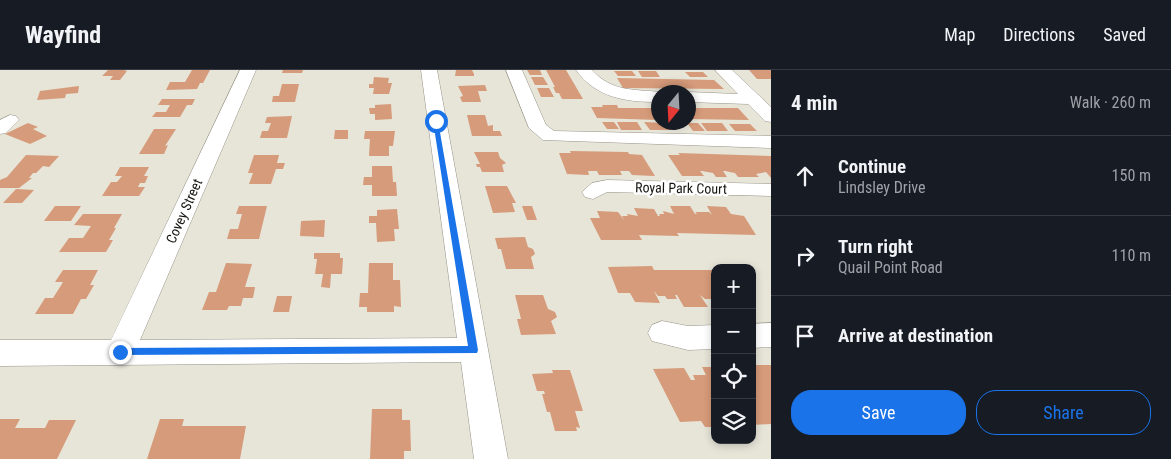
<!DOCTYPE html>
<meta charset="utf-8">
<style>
:root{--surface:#171b24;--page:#242831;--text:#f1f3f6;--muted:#9ea1a6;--line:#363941;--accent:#1a73e8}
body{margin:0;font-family:"Roboto Condensed",sans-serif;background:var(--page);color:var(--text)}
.controls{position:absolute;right:15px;bottom:15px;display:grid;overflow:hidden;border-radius:10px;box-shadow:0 2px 8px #0003}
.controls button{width:45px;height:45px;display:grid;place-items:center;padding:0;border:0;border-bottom:1px solid var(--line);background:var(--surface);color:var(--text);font:25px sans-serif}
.compass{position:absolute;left:651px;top:15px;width:45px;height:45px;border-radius:50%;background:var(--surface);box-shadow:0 2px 8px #0003;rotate:198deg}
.stop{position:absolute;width:15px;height:15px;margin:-11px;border:4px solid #1a73e8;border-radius:50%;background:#fff}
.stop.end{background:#1a73e8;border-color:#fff;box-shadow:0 1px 5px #0008}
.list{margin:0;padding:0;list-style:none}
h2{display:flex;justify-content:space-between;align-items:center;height:65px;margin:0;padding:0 20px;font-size:21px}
h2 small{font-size:16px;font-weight:400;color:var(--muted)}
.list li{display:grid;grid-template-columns:32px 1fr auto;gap:15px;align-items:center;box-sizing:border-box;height:80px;padding:0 20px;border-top:1px solid var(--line)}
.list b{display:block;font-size:19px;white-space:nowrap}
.list p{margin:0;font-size:16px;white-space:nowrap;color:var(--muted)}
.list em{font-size:16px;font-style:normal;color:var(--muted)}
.actions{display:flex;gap:10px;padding:15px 20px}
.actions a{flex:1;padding:11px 0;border:1px solid var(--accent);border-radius:20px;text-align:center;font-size:18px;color:var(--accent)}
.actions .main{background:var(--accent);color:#fff}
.icon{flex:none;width:28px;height:28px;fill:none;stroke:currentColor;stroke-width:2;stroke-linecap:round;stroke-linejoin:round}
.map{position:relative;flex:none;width:771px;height:389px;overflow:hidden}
header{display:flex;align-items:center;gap:30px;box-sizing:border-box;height:70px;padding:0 25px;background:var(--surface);border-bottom:1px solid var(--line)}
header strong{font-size:24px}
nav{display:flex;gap:28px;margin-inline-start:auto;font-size:18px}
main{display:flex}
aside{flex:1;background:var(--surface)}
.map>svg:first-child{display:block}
</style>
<header>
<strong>Wayfind</strong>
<nav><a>Map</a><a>Directions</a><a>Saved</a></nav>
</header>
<main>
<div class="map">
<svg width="771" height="389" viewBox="0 0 771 389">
<rect width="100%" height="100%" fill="#e7e4d8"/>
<path fill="#d69b7a" d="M108 0H124L127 1 120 10H110L113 6H102Z
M192 0H210L203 13H200L197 19 166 20 170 12H185Z
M283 0H303L302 3H282Z
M456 0H472L474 4V6H455Z
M527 0H540L542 5H530Z
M546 0H566L583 29H562L559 23H556L553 17H555Z
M749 0H771V9H757Z
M614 1H632L636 6H618Z
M638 1H656L660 7H642Z
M685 2H703L708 7H690Z
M374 7 389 8 388 13H392L389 24H373L374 18H369V14H373Z
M531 7H543L548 15H535Z
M617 8 714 10 724 19 623 18Z
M282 14H299L295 32H272L273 26H279Z
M485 15 487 21H478L481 32H462L460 27 463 26 458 16Z
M79 16 78 23 66 24 65 28 37 30 40 21Z
M537 18H549L554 27H541Z
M162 29H195L192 35H187L180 47H152L156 42H166L170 35H158Z
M391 34 392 49 375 50V44H370L369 38H375V35Z
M602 35H617L618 38H657L658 50 597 48 591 37H603Z
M688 38H738L749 50 688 49Z
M467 45H485L488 56 493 55V61H500L502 66H472Z
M292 46 287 68H260L262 61H268L271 53H265L267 47Z
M602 52H614L619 59H607Z
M617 52H637L642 60H621Z
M644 52 665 53 671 60H650Z
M28 53 38 57 33 59 47 66 30 74 5 64Z
M687 53H698L705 61H693Z
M701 53H722L728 61H707Z
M729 54H750L757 61H735Z
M154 59H176L165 76 168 75 164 84H139Z
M335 60H348V69H334Z
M365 61H395L393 76H389V86H369L370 69H364Z
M570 81 628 82 629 84 642 85 655 106 632 105 629 101H620L622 105H599L597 101H588L589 105 567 104 559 83H571Z
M474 82H498L500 88 506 93 502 95 504 102H482L480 97H477L476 94H480Z
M678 83 771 86V108L766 102 756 104 759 107H738L735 103 725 101H723L727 107H716L713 103 702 101H700L704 106H682L668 85H680Z
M26 85 59 86 49 97 43 96 36 103H33L29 108H32L19 118H0V110L7 107Z
M254 85H279L277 93H285L283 99H276L271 114H249L253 103H248Z
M372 96H392L393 112H396L397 126H372V115H363L364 107H372Z
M120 97H149L144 106H148L145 113H140L138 117H145L139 126H102L111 112H117L122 106H115Z
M485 116H507L516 133H512L515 142 493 143Z
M16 119 34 120 22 133H3Z
M55 136H81L71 151H44Z
M239 136H267L259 169H227L230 159H238L242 144H236Z
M522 136H532L537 150H527Z
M670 136H690L695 144H697L695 142H709L712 145 707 136 726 137 731 144 744 146 756 165 677 163 679 166 639 165 642 170H601L590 148H600L597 141 618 142 624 150 622 146H628L627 144 638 146 634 138 654 139 658 146H660L659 144H664L663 141 674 144Z
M397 139 399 159H394L395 171 377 172 376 153H369V146H377V140Z
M83 144H122L114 158H116L109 170H113L106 182H59L69 168H83L91 156 74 155Z
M325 150 324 167 300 166 301 151Z
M525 167 528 177 533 179 535 184 531 187 534 199H506L501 179H498L495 168Z
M314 183H340V188H343L342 204H331L330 218 321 217 323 204H315L317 189H314Z
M226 193 252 194 245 217H255L253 228H243L241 236H229L227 240H202L209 222H216Z
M369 193H393V210H400L401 237 394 236V242H367V237H359L360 223H368Z
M652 196 654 200H715V229H705L700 225 708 237H684L677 225H675L677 229H667L665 226H658L654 221 660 233 635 232 630 223H618L608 197Z
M63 200H98L90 215H94L86 229H81L73 244H35L45 228H53L60 217 63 212H55Z
M515 225H543L548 239 555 242 557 247 551 251 556 264 521 265 517 249H521Z
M277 226H292L289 242H273Z
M752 295H771V354L752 355V307H755Z
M702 297H715V357H705L701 351 680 352 653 299 684 298 691 310H695L693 305H706Z
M552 300H570L583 341H575L580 358 576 357 577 361H555L550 342H547L542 324H545L544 321H537L532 304 553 303Z
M372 339H402V350H410L411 381H404V389H370Z
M0 349H20L15 358H45L49 350H76L57 389H0Z
M160 349H184L182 356H246L240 389H147Z"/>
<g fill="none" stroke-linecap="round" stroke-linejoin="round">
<g stroke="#969388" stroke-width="1">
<path id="minor" d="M240 0H256L140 270 457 268 421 0H437L508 389H474L461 292 0 296V270H111Z
M506 0H522L546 55 554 61 771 66V78L543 70 529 58Z
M576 0H592C612 22 633 19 660 22L658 32C626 32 596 28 576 0Z
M715 0H732L771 37V52L765 51 748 34 688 32V22H686H688L738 24Z
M10 45 16 46 19 50 6 63 0 64V50Z
M607 110 771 114V126L607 122 593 129 585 127 582 122 592 113Z
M662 251 688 256 715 255V279L688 280 652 271 648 263 652 255Z
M771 253V277L752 278V254Z"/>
</g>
<use href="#minor" fill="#fff" fill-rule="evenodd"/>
</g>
<path fill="#1a73e8" d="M436 49 438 51 478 280 477 283 117 285V279L120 278 468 276 433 51Z"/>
<g text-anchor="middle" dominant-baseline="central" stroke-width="5" stroke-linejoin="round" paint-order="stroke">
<g font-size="14" fill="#161511" stroke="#fff">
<text transform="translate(681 118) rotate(1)">Royal Park Court</text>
<text transform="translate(184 141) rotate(-66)">Covey Street</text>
</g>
</g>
</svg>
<div class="controls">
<button>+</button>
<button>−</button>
<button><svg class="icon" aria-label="locate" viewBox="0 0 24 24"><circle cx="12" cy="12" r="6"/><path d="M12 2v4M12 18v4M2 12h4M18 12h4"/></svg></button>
<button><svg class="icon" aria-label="layers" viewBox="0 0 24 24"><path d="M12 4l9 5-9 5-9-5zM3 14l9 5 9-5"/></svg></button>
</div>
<svg class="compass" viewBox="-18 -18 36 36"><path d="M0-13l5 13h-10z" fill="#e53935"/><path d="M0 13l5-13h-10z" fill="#9ea1a6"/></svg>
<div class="stop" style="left:436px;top:51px"></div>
<div class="stop end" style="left:120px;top:282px"></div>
</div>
<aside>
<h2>4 min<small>Walk · 260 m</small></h2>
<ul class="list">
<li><svg class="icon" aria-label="ahead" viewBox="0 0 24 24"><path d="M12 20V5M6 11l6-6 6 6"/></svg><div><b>Continue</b><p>Lindsley Drive</p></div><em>150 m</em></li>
<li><svg class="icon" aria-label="right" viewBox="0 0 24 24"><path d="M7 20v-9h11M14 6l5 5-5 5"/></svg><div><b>Turn right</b><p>Quail Point Road</p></div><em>110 m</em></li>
<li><svg class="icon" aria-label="arrive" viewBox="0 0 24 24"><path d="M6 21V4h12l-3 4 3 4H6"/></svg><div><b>Arrive at destination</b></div></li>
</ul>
<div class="actions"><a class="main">Save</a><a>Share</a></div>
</aside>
</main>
